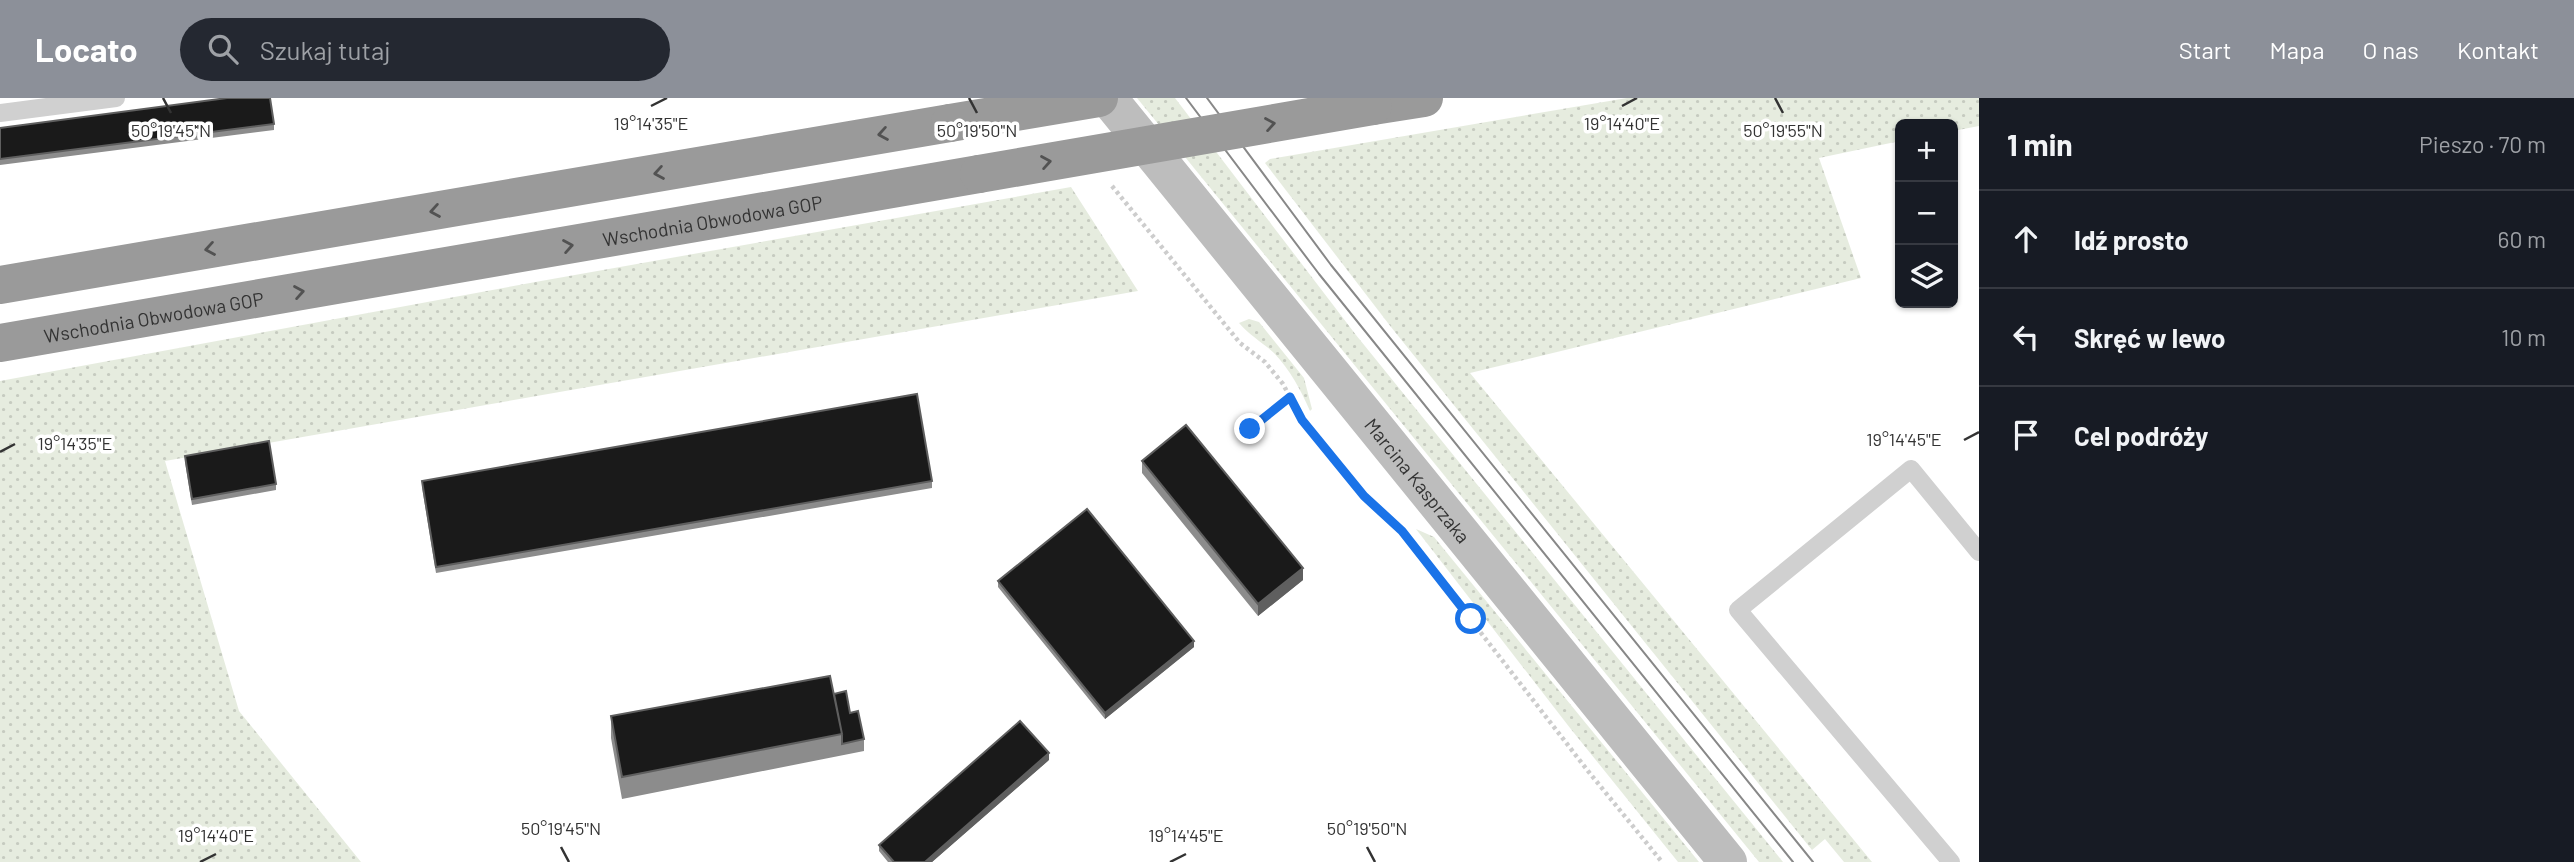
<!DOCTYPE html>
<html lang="pl">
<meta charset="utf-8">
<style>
:root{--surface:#171b24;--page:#242831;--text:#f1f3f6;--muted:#9ea1a6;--line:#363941;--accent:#8c9099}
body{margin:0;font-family:Barlow,sans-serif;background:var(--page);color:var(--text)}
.controls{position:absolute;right:21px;top:21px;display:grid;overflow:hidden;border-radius:10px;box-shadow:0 2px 5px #0004}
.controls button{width:63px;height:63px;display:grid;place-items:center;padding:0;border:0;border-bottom:2px solid var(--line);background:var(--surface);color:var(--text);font:35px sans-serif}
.stop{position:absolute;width:21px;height:21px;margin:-16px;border:5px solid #1a73e8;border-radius:50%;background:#fff}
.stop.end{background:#1a73e8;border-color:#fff;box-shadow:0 2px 7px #0008}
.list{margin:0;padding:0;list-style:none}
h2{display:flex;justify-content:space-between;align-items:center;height:91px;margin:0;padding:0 28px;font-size:30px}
h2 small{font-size:23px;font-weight:400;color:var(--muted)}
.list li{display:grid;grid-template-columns:46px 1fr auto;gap:21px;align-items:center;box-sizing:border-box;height:98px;padding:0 28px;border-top:2px solid var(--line)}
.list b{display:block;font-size:26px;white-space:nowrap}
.list em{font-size:23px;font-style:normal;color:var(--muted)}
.icon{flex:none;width:38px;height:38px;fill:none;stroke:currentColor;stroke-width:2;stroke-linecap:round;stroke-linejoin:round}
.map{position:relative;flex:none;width:1979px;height:764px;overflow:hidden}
header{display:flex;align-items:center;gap:42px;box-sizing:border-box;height:98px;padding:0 35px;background:var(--accent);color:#fff}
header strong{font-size:33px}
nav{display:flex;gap:38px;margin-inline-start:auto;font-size:24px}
.search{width:490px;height:63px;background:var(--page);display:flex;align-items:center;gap:18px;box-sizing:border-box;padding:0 24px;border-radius:38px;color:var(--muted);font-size:26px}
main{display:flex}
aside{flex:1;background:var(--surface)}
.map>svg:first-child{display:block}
</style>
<header>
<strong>Locato</strong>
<div class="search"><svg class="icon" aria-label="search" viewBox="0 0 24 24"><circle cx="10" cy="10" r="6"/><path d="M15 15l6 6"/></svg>Szukaj tutaj</div>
<nav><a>Start</a><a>Mapa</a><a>O nas</a><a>Kontakt</a></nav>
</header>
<main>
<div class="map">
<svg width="1979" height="764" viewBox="0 0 1979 764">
<defs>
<pattern id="grass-dots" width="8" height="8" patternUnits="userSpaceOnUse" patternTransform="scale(1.75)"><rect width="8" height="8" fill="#e6ecdf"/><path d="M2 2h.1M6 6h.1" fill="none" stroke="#c6cbc0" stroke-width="1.8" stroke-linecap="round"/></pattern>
</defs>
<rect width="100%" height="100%" fill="#fff"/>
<path fill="url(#grass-dots)" d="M1137 0H1175L1356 237 1783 764H1759Z
M1627 0H1979V28L1953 33V26H1900V43L1819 60 1861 180 1470 275 1872 764H1844L1825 741 1812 752 1391 229 1265 65 1270 61Z
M1071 89 1138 193 165 363 239 613 361 764H0V283L541 183Z
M1249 221 1259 224 1304 280 1312 311 1310 313C1301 292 1290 272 1274 255 1262 244 1249 237 1239 225Z
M1416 431 1434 439 1699 764H1678L1570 630Z"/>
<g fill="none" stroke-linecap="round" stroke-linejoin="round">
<path stroke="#cdcdcd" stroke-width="4.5" stroke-dasharray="3.5 3.5" stroke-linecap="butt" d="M1112 88 1240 245 1265 264 1283 286 1302 322 1364 398 1402 433 1588 673 1662 764
M1250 331 1290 299"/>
<path stroke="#d0d0d0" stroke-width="18" d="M0 15 116 0
M1951 764 1738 512 1911 371 1979 454"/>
<path stroke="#bdbdbd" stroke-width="38" id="s1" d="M1108 0 1728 764"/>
<g stroke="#9a9a9a" stroke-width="38">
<path d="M1373 8 1424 0"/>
<path d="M0 187 950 25"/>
<path id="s2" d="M0 245 979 76"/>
</g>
<path stroke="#888" stroke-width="2" d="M1186 0 1319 176 1793 764
M1207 0 1331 167 1813 764"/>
<path stroke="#9a9a9a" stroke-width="38" d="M950 25 1099 0
M979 76 1373 8"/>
</g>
<path fill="#8c8c8c" d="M274 26V32L0 67V30Z
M185 358 276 386V392L192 407 185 364Z
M1142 363 1303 482 1258 518 1142 375Z
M422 383H932V390L436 475 422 389Z
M998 483 1194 549 1105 621 998 489Z
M834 596 850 615 864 641V653L622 701 611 640V618Z
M1049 662 932 764H888L879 753V747Z"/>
<path fill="#5f5f5f" d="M1303 470V482L1258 518V506Z
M1194 543V549L1105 621V615Z
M1049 655V662L932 764H925Z"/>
<path fill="#1a1a1a" stroke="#5f5f5f" stroke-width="2" d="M227 0H270L274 26 0 61V30Z
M917 296 932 383 436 469 422 383Z
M1186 327 1303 470 1258 506 1142 363Z
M269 343 276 386 192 401 185 358Z
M1087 411 1194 543 1105 615 998 483Z
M830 578 842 636 622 679 611 618Z
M846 593 850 615 858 613 864 641 842 646V636L834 596Z
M1020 623 1049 655 925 764H894L879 747Z"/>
<defs><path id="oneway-chevron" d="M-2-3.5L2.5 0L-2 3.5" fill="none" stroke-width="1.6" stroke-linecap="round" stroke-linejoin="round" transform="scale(1.75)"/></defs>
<g stroke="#525252">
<use href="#oneway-chevron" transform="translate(1270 26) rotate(-10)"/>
<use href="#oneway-chevron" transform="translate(883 36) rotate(170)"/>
<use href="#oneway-chevron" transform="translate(1046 64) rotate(-10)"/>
<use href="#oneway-chevron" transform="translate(659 75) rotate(170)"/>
<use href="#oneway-chevron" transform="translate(435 113) rotate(170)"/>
<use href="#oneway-chevron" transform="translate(568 148) rotate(-10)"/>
<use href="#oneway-chevron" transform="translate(210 151) rotate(170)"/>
<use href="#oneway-chevron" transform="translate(299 194) rotate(-10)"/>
</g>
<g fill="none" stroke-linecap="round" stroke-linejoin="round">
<path stroke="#1a73e8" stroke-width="9" d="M1250 331 1290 299 1302 322 1364 398 1402 433 1471 521"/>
</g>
<path fill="none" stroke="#333" stroke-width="2.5" d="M163 0 171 15M969 0 977 15M1775 0 1783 15M651 8 667 0M1622 8 1637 0M1964 342 1979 334M0 354 15 346M561 749 569 764M1367 749 1375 764M200 764 216 756M1170 764 1186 756"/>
<g text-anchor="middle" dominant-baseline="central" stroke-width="7" stroke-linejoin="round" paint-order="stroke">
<g font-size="19" fill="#333" stroke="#fff">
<text stroke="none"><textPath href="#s2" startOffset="723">Wschodnia Obwodowa GOP</textPath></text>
<text stroke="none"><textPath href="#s2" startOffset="156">Wschodnia Obwodowa GOP</textPath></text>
<text stroke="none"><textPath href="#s1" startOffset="492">Marcina Kasprzaka</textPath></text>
</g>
</g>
<g font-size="18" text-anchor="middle" fill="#333" stroke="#fff" stroke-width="7" stroke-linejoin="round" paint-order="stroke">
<text x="651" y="32">19°14'35"E</text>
<text x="1622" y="32">19°14'40"E</text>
<text x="171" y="39">50°19'45"N</text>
<text x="977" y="39">50°19'50"N</text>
<text x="1783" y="39">50°19'55"N</text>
<text x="1904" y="348">19°14'45"E</text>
<text x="75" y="352">19°14'35"E</text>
<text x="561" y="737">50°19'45"N</text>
<text x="1367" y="737">50°19'50"N</text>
<text x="216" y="744">19°14'40"E</text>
<text x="1186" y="744">19°14'45"E</text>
</g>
</svg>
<div class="controls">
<button>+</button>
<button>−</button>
<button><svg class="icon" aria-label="layers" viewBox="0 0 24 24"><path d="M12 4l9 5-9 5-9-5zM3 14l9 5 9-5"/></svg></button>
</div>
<div class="stop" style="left:1471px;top:521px"></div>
<div class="stop end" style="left:1250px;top:331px"></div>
</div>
<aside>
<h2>1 min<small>Pieszo · 70 m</small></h2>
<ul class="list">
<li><svg class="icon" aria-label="ahead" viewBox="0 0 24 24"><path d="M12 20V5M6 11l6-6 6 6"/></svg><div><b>Idź prosto</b></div><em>60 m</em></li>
<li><svg class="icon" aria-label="left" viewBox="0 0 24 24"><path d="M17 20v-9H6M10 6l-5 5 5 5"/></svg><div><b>Skręć w lewo</b></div><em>10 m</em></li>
<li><svg class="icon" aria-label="arrive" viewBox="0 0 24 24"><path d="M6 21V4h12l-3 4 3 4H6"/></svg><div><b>Cel podróży</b></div></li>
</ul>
</aside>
</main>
